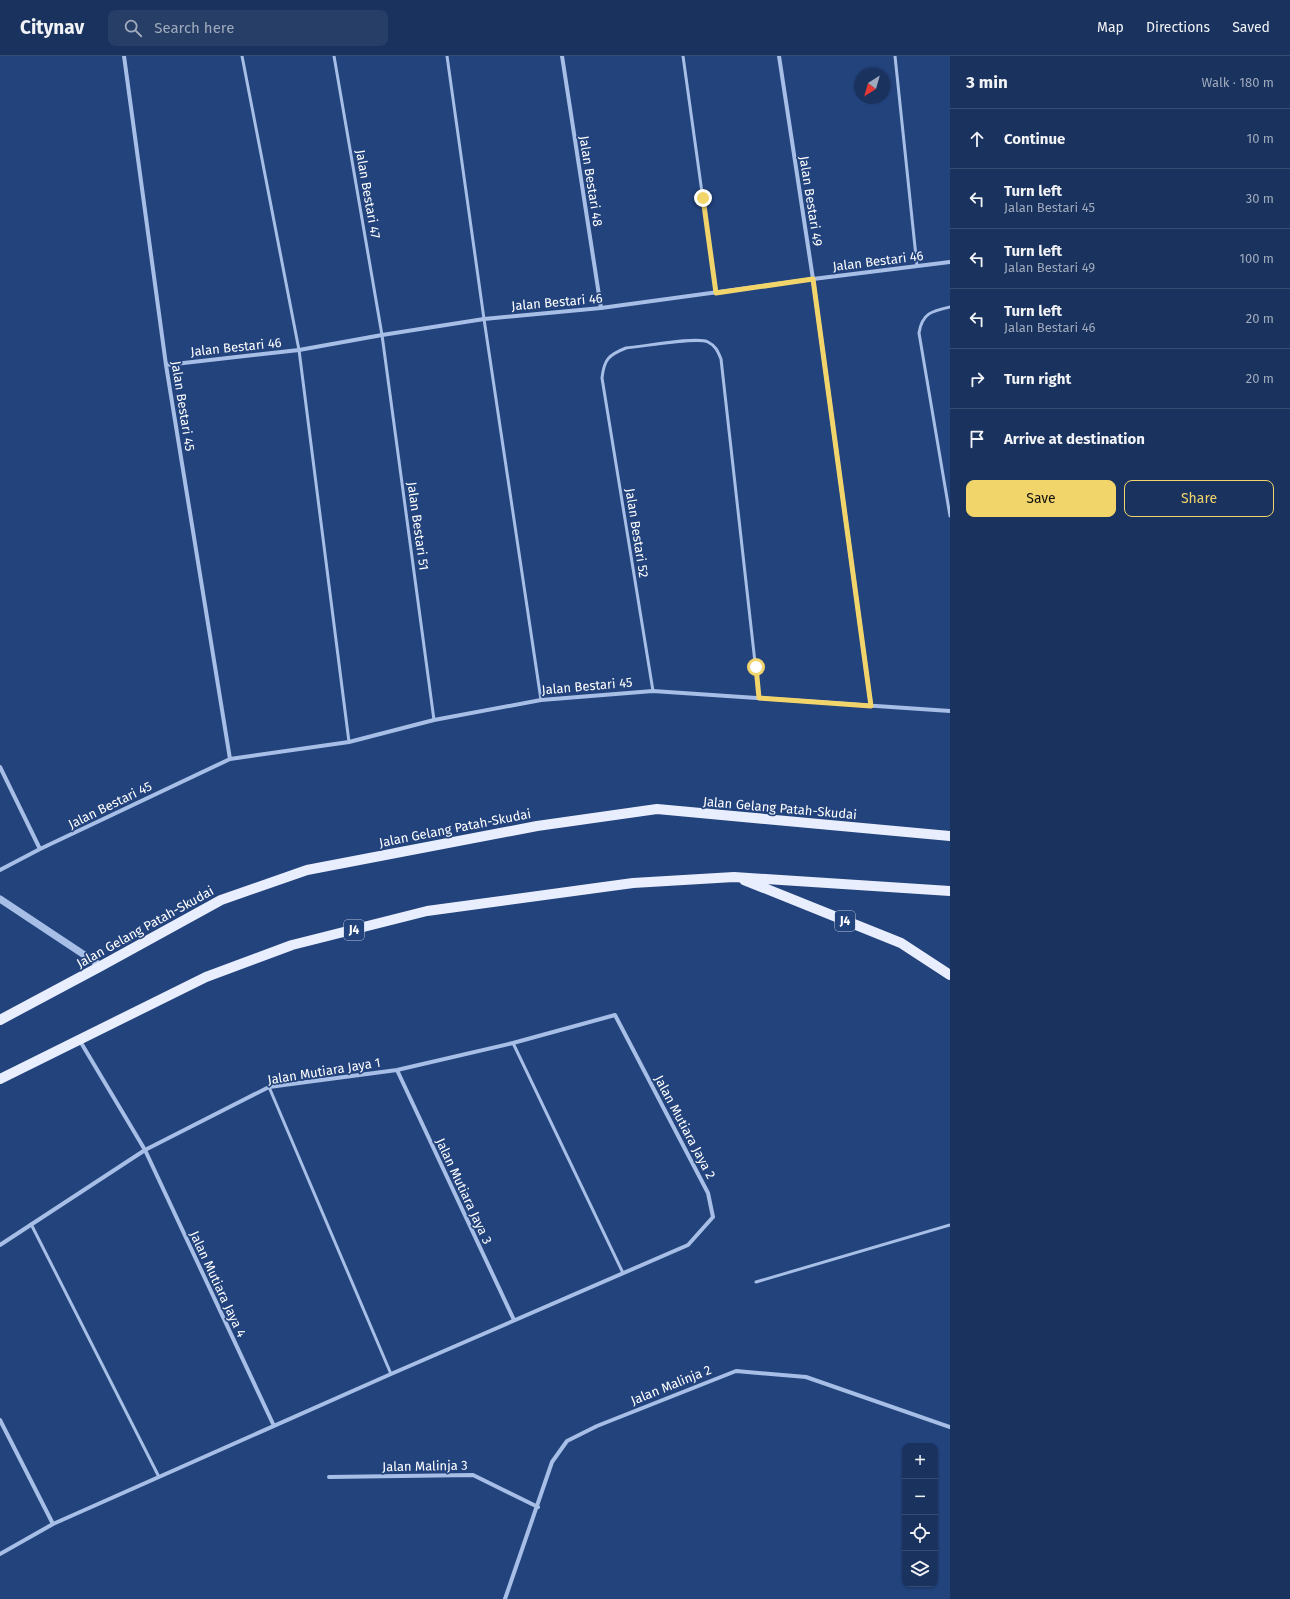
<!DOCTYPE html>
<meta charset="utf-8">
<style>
:root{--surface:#1a325e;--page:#273e67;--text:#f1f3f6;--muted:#9faabc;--line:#384d73;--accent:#f1d46a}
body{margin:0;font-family:"Fira Sans",sans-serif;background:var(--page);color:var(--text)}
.controls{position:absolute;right:12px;bottom:12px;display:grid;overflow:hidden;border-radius:8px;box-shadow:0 1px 3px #0004}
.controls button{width:36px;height:36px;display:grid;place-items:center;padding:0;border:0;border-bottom:1px solid var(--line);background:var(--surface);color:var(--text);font:20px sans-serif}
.compass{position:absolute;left:854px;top:12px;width:36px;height:36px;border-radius:50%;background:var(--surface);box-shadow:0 1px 3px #0004;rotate:217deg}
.stop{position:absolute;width:12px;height:12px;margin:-9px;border:3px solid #f1d46a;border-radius:50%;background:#fff}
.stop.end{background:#f1d46a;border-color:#fff;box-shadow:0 1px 4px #0008}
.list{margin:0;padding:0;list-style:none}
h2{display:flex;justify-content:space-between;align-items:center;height:52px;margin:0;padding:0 16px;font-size:17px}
h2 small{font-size:13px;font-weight:400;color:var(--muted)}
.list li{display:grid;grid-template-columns:26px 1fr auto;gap:12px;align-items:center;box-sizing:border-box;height:60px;padding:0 16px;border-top:1px solid var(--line)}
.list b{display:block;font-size:15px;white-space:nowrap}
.list p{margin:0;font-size:13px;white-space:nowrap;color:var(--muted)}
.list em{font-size:13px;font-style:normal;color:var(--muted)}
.actions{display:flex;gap:8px;padding:12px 16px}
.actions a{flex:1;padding:9px 0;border:1px solid var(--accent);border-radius:8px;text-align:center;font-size:14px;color:var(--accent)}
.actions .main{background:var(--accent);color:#111}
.icon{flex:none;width:22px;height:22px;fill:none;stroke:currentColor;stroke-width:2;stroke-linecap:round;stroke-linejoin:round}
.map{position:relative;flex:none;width:950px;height:1543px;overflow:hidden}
header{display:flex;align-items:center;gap:24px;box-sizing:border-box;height:56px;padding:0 20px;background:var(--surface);border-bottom:1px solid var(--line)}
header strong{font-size:19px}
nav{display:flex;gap:22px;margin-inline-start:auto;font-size:14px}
.search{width:280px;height:36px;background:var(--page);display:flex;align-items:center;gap:10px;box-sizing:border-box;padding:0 14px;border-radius:8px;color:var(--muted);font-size:15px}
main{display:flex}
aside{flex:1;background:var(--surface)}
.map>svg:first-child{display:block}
</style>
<header>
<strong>Citynav</strong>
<div class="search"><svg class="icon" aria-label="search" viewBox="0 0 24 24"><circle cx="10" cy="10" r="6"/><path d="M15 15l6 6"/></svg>Search here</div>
<nav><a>Map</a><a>Directions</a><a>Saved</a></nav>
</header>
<main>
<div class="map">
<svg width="950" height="1543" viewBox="0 0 950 1543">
<rect width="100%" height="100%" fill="#23437d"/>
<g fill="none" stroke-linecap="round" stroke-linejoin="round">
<path stroke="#a7bfe6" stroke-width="3" d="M242 0 299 294 349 686
M334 0 382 279 434 664
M447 0 484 263 541 644
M683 0 716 237
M895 0 917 210
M950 251C932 255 922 257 919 277L950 460
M653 635 602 322C604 304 608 299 626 292 641 291 698 280 708 286 716 290 718 296 721 303L759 642
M513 987 623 1217
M269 1031 391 1318
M31 1168 159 1421
M756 1226 950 1169"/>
<path stroke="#a7bfe6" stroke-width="4" d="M124 0 166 309 230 703
M562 0 601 252
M779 0 813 223 871 650
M166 309 299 294 382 279 484 263 601 252 813 223 950 206
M0 711 40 793
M0 814 40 793 230 703 349 686 434 664 541 644 653 635 950 655
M80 985 145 1094 274 1370
M397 1014 514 1264
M0 1189 145 1094 269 1031 397 1014 513 987 615 959 708 1137 713 1161 688 1189 391 1318 53 1468 0 1498
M0 1364 53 1468
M329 1421 473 1419 538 1451
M505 1543 552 1406 567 1385 597 1370 736 1315 806 1321 950 1371"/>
<path stroke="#a7bfe6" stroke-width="7" d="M0 843 101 910"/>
<path stroke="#e8eefd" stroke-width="10" d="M744 824 901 887 950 919
M0 964 101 910 221 844 307 814 537 770 657 753 950 780
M0 1023 206 921 292 889 427 855 633 827 734 821 950 835"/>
</g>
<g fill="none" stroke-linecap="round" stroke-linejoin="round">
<path stroke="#f1d46a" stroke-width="5" d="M703 142 716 237 813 223 871 650 759 642 756 611"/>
</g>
<g text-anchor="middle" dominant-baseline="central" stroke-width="3.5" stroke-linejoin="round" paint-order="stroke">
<g fill="#23437d" stroke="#bdc7d8" stroke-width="1">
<rect x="835" y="855" width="20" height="20" rx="3"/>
<rect x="344" y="864" width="20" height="20" rx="3"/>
</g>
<g font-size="12" font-weight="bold" fill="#fff">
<text x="845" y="865">J4</text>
<text x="354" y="874">J4</text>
</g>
<g font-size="13" fill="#fff" stroke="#23437d">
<text transform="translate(591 125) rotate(81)">Jalan Bestari 48</text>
<text transform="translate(368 138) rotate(80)">Jalan Bestari 47</text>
<text transform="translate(811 145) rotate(81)">Jalan Bestari 49</text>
<text transform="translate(878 205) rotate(-7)">Jalan Bestari 46</text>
<text transform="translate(557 246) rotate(-5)">Jalan Bestari 46</text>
<text transform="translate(236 291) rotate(-6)">Jalan Bestari 46</text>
<text transform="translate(183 350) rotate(81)">Jalan Bestari 45</text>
<text transform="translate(418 470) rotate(82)">Jalan Bestari 51</text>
<text transform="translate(637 477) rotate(81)">Jalan Bestari 52</text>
<text transform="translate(587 630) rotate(-5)">Jalan Bestari 45</text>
<text transform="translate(110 749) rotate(-26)">Jalan Bestari 45</text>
<text transform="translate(780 752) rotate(5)">Jalan Gelang Patah-Skudai</text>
<text transform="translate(455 772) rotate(-11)">Jalan Gelang Patah-Skudai</text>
<text transform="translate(145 871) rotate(-29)">Jalan Gelang Patah-Skudai</text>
<text transform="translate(324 1015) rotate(-9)">Jalan Mutiara Jaya 1</text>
<text transform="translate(685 1071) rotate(62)">Jalan Mutiara Jaya 2</text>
<text transform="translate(464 1135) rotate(65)">Jalan Mutiara Jaya 3</text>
<text transform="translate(218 1228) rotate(65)">Jalan Mutiara Jaya 4</text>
<text transform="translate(671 1329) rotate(-22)">Jalan Malinja 2</text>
<text transform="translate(425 1410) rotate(-1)">Jalan Malinja 3</text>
</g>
</g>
</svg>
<div class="controls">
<button>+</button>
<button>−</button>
<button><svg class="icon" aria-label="locate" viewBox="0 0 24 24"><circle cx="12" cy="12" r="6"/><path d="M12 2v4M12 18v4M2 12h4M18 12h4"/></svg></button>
<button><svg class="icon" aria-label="layers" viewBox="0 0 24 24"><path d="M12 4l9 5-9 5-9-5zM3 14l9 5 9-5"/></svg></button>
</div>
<svg class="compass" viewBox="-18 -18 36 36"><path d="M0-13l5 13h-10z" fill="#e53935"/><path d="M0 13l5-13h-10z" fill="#9faabc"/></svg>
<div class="stop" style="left:756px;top:611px"></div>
<div class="stop end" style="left:703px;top:142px"></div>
</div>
<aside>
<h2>3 min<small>Walk · 180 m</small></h2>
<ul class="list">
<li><svg class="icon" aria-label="ahead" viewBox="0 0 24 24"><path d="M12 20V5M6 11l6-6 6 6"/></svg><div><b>Continue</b></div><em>10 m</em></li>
<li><svg class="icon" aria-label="left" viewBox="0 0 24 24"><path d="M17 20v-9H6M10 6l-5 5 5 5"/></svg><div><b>Turn left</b><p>Jalan Bestari 45</p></div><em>30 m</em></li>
<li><svg class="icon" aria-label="left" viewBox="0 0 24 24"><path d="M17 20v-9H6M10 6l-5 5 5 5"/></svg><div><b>Turn left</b><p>Jalan Bestari 49</p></div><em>100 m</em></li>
<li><svg class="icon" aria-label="left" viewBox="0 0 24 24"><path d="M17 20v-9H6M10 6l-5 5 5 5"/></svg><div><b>Turn left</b><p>Jalan Bestari 46</p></div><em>20 m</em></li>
<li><svg class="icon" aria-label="right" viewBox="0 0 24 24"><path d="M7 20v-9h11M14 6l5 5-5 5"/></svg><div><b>Turn right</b></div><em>20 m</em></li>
<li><svg class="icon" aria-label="arrive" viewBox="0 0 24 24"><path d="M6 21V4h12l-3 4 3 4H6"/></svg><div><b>Arrive at destination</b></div></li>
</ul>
<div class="actions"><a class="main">Save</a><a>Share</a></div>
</aside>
</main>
